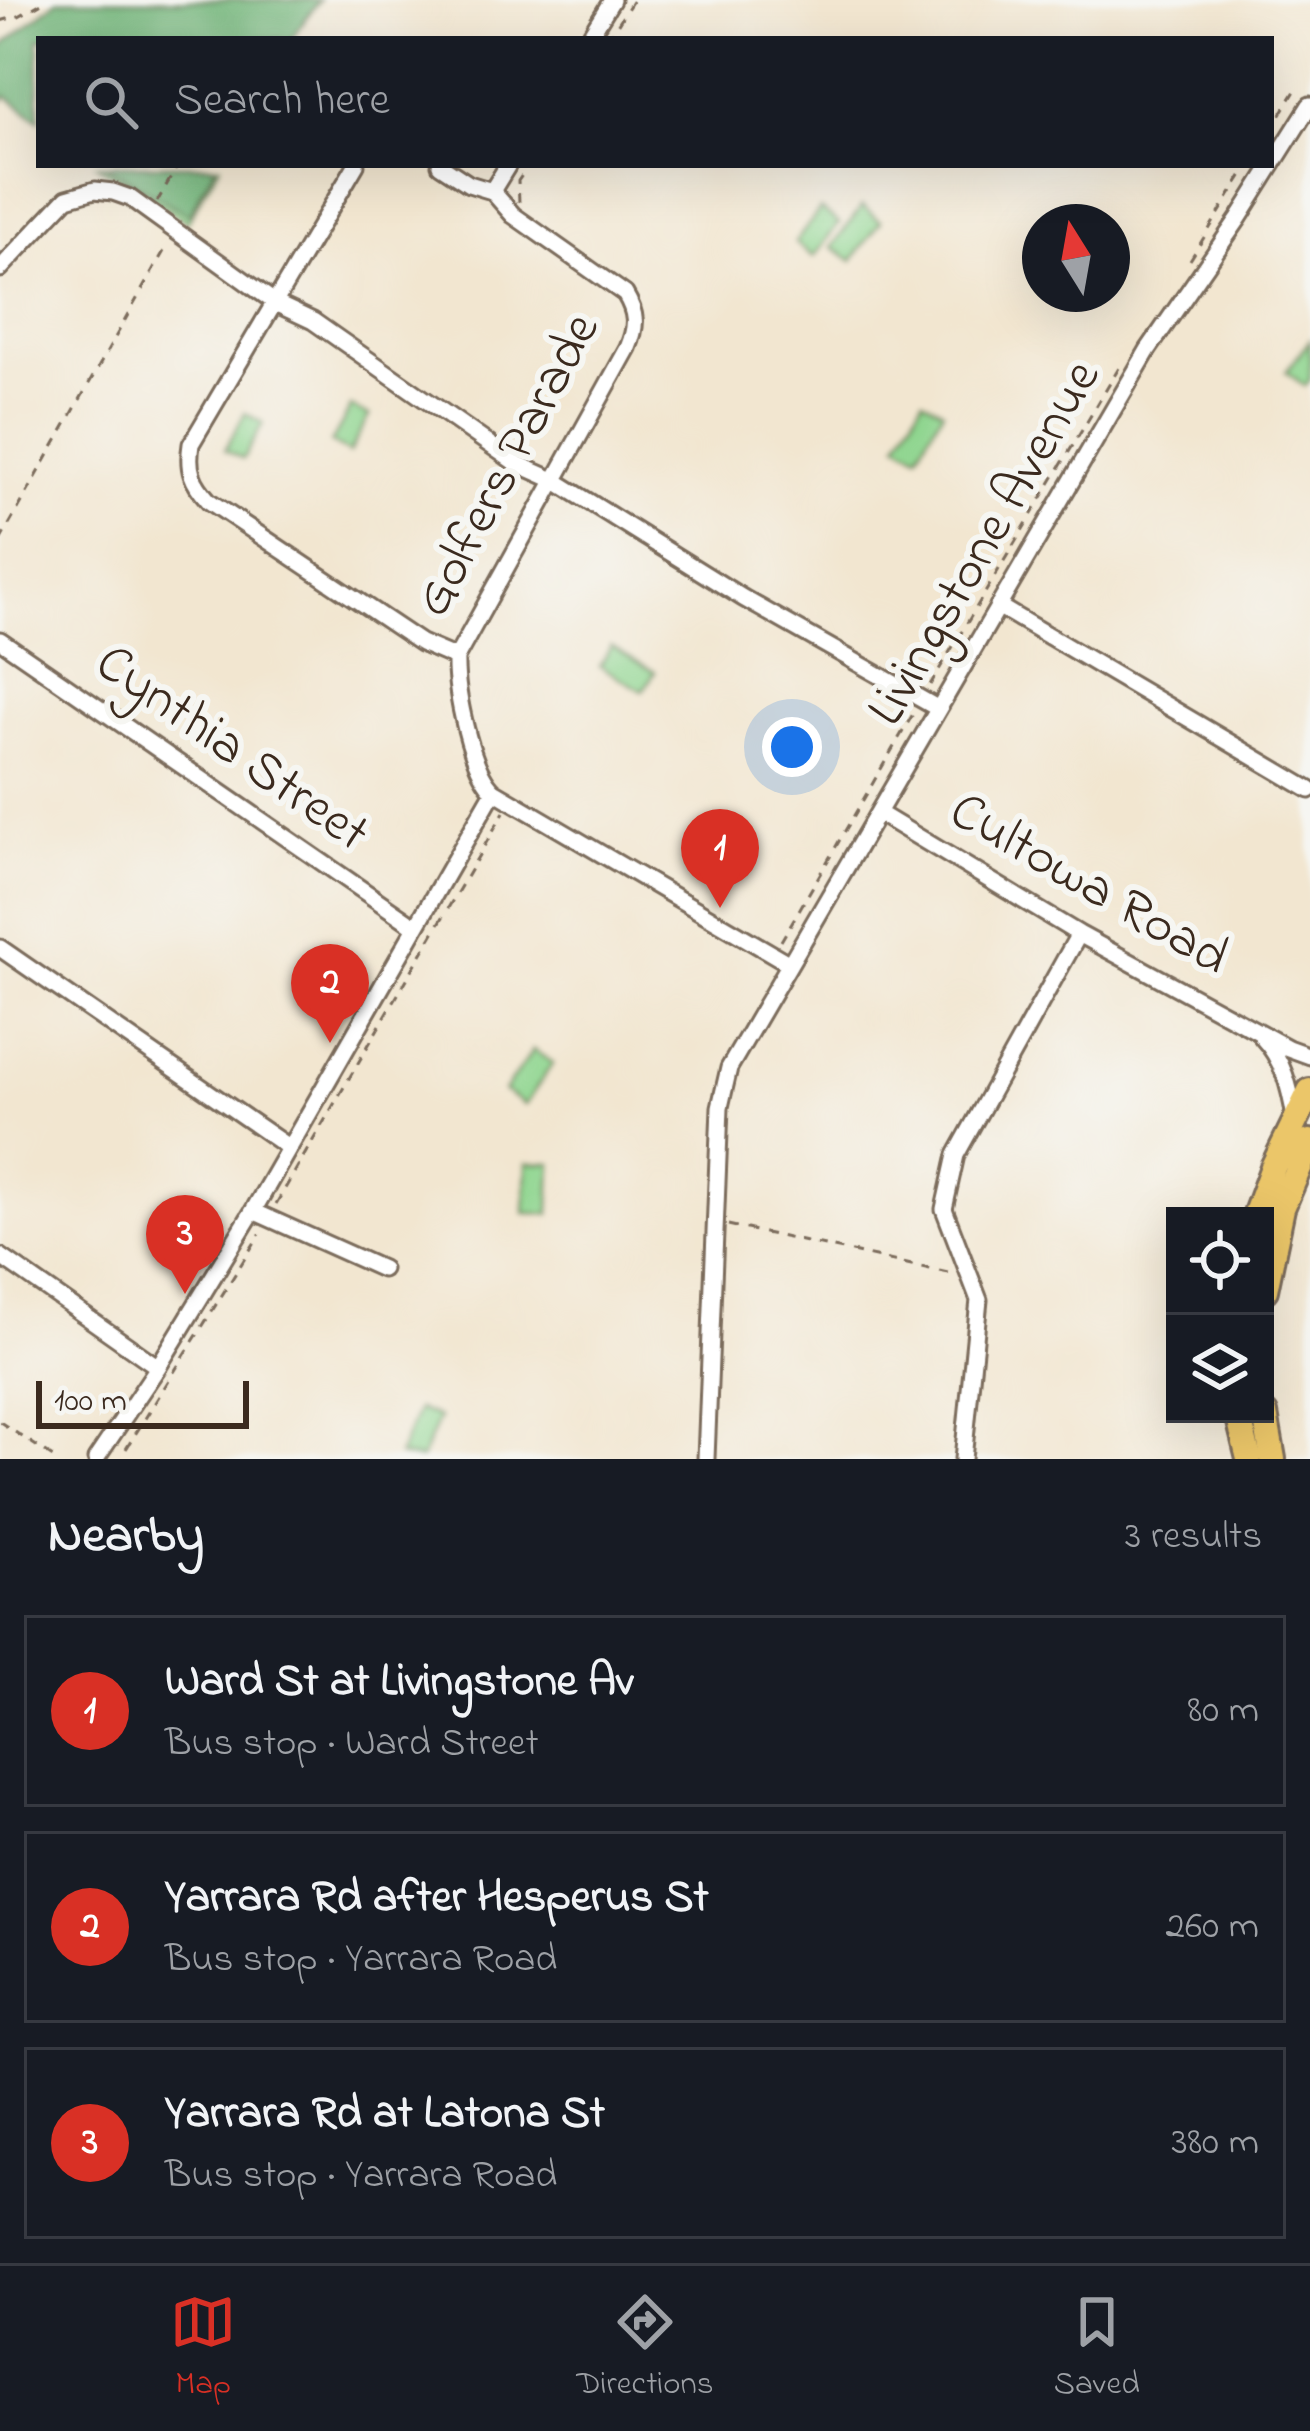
<!DOCTYPE html>
<meta charset="utf-8">
<style>
:root{--surface:#171b24;--page:#242831;--text:#f1f3f6;--muted:#9ea1a6;--line:#363941;--accent:#d93025}
body{margin:0;font-family:"Indie Flower",sans-serif;background:var(--page);color:var(--text)}
.controls{position:absolute;right:36px;bottom:36px;display:grid;overflow:hidden;border-radius:0px;box-shadow:0 12px 48px #0002}
.controls button{width:108px;height:108px;display:grid;place-items:center;padding:0;border:0;border-bottom:3px solid var(--line);background:var(--surface);color:var(--text);font:60px sans-serif}
.compass{position:absolute;left:1022px;top:204px;width:108px;height:108px;border-radius:50%;background:var(--surface);box-shadow:0 12px 48px #0002;rotate:349deg}
.scale{position:absolute;left:36px;bottom:30px;width:213px;box-sizing:border-box;padding-left:12px;border:6px solid #3b2a1e;border-top:0;font-size:33px;line-height:42px;white-space:nowrap;color:#3b2a1e;-webkit-text-stroke:9px #f6f6f2;paint-order:stroke}
.you{position:absolute;left:792px;top:747px;width:42px;height:42px;margin:-30px;border:9px solid #fff;border-radius:50%;background:#1a73e8;box-shadow:0 0 0 18px #1a73e833}
.badge{display:grid;place-items:center;width:78px;height:78px;border-radius:50%;background:var(--accent);color:#fff;font-size:39px;font-weight:700}
.pin{position:absolute;translate:-50% -99px;filter:drop-shadow(0 3px 6px #0008)}
.pin::after{content:'';position:absolute;top:63px;width:42px;height:36px;background:inherit;clip-path:polygon(0 0,100% 0,50% 100%)}
.list{margin:0;padding:0;list-style:none}
h2{display:flex;justify-content:space-between;align-items:center;height:156px;margin:0;padding:0 48px;font-size:51px}
h2 small{font-size:39px;font-weight:400;color:var(--muted)}
.list li{display:grid;grid-template-columns:78px 1fr auto;gap:36px;align-items:center;box-sizing:border-box;height:192px;margin:0 24px 24px;padding:0 24px;border:3px solid var(--line);border-radius:0px}
.list b{display:block;font-size:45px;white-space:nowrap}
.list p{margin:0;font-size:39px;white-space:nowrap;color:var(--muted)}
.list em{font-size:39px;font-style:normal;color:var(--muted)}
.icon{flex:none;width:66px;height:66px;fill:none;stroke:currentColor;stroke-width:2;stroke-linecap:round;stroke-linejoin:round}
.map{position:relative;flex:none;width:1310px;height:1459px;overflow:hidden}
.search{position:absolute;background:var(--surface);box-shadow:0 12px 48px #0002;left:36px;right:36px;top:36px;height:132px;display:flex;align-items:center;gap:30px;box-sizing:border-box;padding:0 42px;border-radius:0px;color:var(--muted);font-size:45px}
.sheet{height:804px;background:var(--surface)}
nav{display:flex;justify-content:space-around;align-items:center;box-sizing:border-box;height:168px;border-top:3px solid var(--line);background:var(--surface);font-size:33px;color:var(--muted)}
nav a{display:grid;justify-items:center;gap:6px}
nav .on{color:var(--accent)}
.map>svg:first-child{display:block}
</style>
<div class="map">
<svg width="1310" height="1459" viewBox="0 0 1310 1459">
<rect width="100%" height="100%" fill="#f6f6f2"/>
<filter id="ink" filterUnits="userSpaceOnUse"><feTurbulence type="fractalNoise" baseFrequency=".00833" numOctaves="2"/><feDisplacementMap in="SourceGraphic" scale="24" xChannelSelector="R" yChannelSelector="G"/><feConvolveMatrix kernelMatrix="1 2 1 2 8 2 1 2 1" color-interpolation-filters="sRGB"/></filter>
<filter id="wash" filterUnits="userSpaceOnUse"><feTurbulence type="fractalNoise" baseFrequency=".004" numOctaves="4" result="noise"/><feDisplacementMap in="SourceGraphic" scale="48" xChannelSelector="R" yChannelSelector="G"/><feGaussianBlur stdDeviation="2.7" result="paint"/><feColorMatrix in="noise" values="0 0 0 0 0 0 0 0 0 0 0 0 0 0 0 0 0 1.4 0 .05"/><feComposite in="paint" operator="in"/></filter>
<g filter="url(#wash)">
<rect width="100%" height="100%" fill="#f2e6d0"/>
<path fill="#8fd58f" stroke="#658056" stroke-width="3" d="M97 165H220L187 222Z
M862 206 881 221 852 261 832 247Z
M820 209 839 223 814 257 795 243Z
M1310 340V379L1305 386 1286 372Z
M923 399 943 410 918 454 898 443Z
M351 407 369 416 349 453 331 443Z
M245 413 263 423 243 459 225 450Z
M611 646 655 672 643 691 600 666Z
M533 1050 553 1063 525 1105 504 1091Z
M527 1163H552L550 1214 525 1213Z
M418 1409 439 1418 421 1459 398 1456Z"/>
<path fill="#73b67a" stroke="#57704c" stroke-width="3" d="M57 0H319L291 39H39V120L7 96 0 103V48Z
M105 165H216L189 215Z"/>
</g>
<g filter="url(#ink)">
<g fill="none" stroke-linecap="round" stroke-linejoin="round">
<g stroke="#7b6c5c" stroke-width="21">
<path id="minor" d="M588 39 612 0
M356 165 191 444C187 470 192 482 209 501L421 643 456 658
M440 165 469 184 492 191 513 215 625 294C637 314 637 326 628 348L456 658C455 690 470 769 494 791L788 963
M492 191 508 165
M0 269 67 198 95 190 113 192 130 198 277 304 313 321 516 463 554 480 743 598 937 708
M998 606 1310 790
M0 640 416 927
M880 814 1079 934 1288 1048 1310 1056
M0 948 288 1147
M1262 1037C1283 1059 1290 1088 1295 1118
M253 1211 382 1269
M0 1256 158 1367
M96 1459 158 1367 253 1211 494 791
M706 1459 720 1107 729 1068 1148 350 1239 218 1310 105
M963 1459 979 1300 944 1209 956 1155 1079 934"/>
</g>
<g stroke="#7b6c5c" stroke-width="30">
<path id="highway" d="M1255 1216 1273 1167 1310 1091
M1265 1290 1282 1208 1310 1142
M1238 1414 1249 1459
M1265 1414 1273 1459"/>
</g>
<path stroke="#7b6c5c" stroke-width="3" stroke-dasharray="9 9" stroke-linecap="butt" d="M0 21 19 16 47 0
M608 39 633 0
M1271 130 1295 91
M157 202 178 165
M519 202 518 181 529 165
M1190 260 1249 165
M0 541 168 244
M930 685 1122 363
M781 941 913 714
M276 1204 504 812
M728 1225 953 1274
M0 1422 56 1459
M126 1449 260 1234"/>
<use href="#minor" stroke="#fff" stroke-width="15"/>
<use href="#highway" stroke="#ebc669" stroke-width="24"/>
</g>
</g>
<g text-anchor="middle" dominant-baseline="central" stroke-width="12" stroke-linejoin="round" paint-order="stroke">
<g font-size="54" fill="#3b2a1e" stroke="#f6f6f2">
<text transform="translate(509 466) rotate(-62)">Golfers Parade</text>
<text transform="translate(986 544) rotate(-60)">Livingstone Avenue</text>
<text transform="translate(231 750) rotate(35)">Cynthia Street</text>
<text transform="translate(1088 886) rotate(30)">Cultowa Road</text>
</g>
</g>
</svg>
<div class="controls">
<button><svg class="icon" aria-label="locate" viewBox="0 0 24 24"><circle cx="12" cy="12" r="6"/><path d="M12 2v4M12 18v4M2 12h4M18 12h4"/></svg></button>
<button><svg class="icon" aria-label="layers" viewBox="0 0 24 24"><path d="M12 4l9 5-9 5-9-5zM3 14l9 5 9-5"/></svg></button>
</div>
<svg class="compass" viewBox="-18 -18 36 36"><path d="M0-13l5 13h-10z" fill="#e53935"/><path d="M0 13l5-13h-10z" fill="#9ea1a6"/></svg>
<div class="scale">100 m</div>
<div class="you"></div>
<div class="pin badge" style="left:720px;top:908px">1</div>
<div class="pin badge" style="left:330px;top:1043px">2</div>
<div class="pin badge" style="left:185px;top:1294px">3</div>
<div class="search"><svg class="icon" aria-label="search" viewBox="0 0 24 24"><circle cx="10" cy="10" r="6"/><path d="M15 15l6 6"/></svg>Search here</div>
</div>
<section class="sheet">
<h2>Nearby<small>3 results</small></h2>
<ul class="list">
<li><span class="badge">1</span><div><b>Ward St at Livingstone Av</b><p>Bus stop · Ward Street</p></div><em>80 m</em></li>
<li><span class="badge">2</span><div><b>Yarrara Rd after Hesperus St</b><p>Bus stop · Yarrara Road</p></div><em>260 m</em></li>
<li><span class="badge">3</span><div><b>Yarrara Rd at Latona St</b><p>Bus stop · Yarrara Road</p></div><em>380 m</em></li>
</ul>
</section>
<nav>
<a class="on"><svg class="icon" aria-label="map" viewBox="0 0 24 24"><path d="M3 6l6-2 6 2 6-2v14l-6 2-6-2-6 2zM9 4v14M15 6v14"/></svg>Map</a>
<a><svg class="icon" aria-label="directions" viewBox="0 0 24 24"><path d="M12 3l9 9-9 9-9-9zM9 14v-3h6M13 9l2 2-2 2"/></svg>Directions</a>
<a><svg class="icon" aria-label="saved" viewBox="0 0 24 24"><path d="M7 4h10v16l-5-4-5 4z"/></svg>Saved</a>
</nav>
